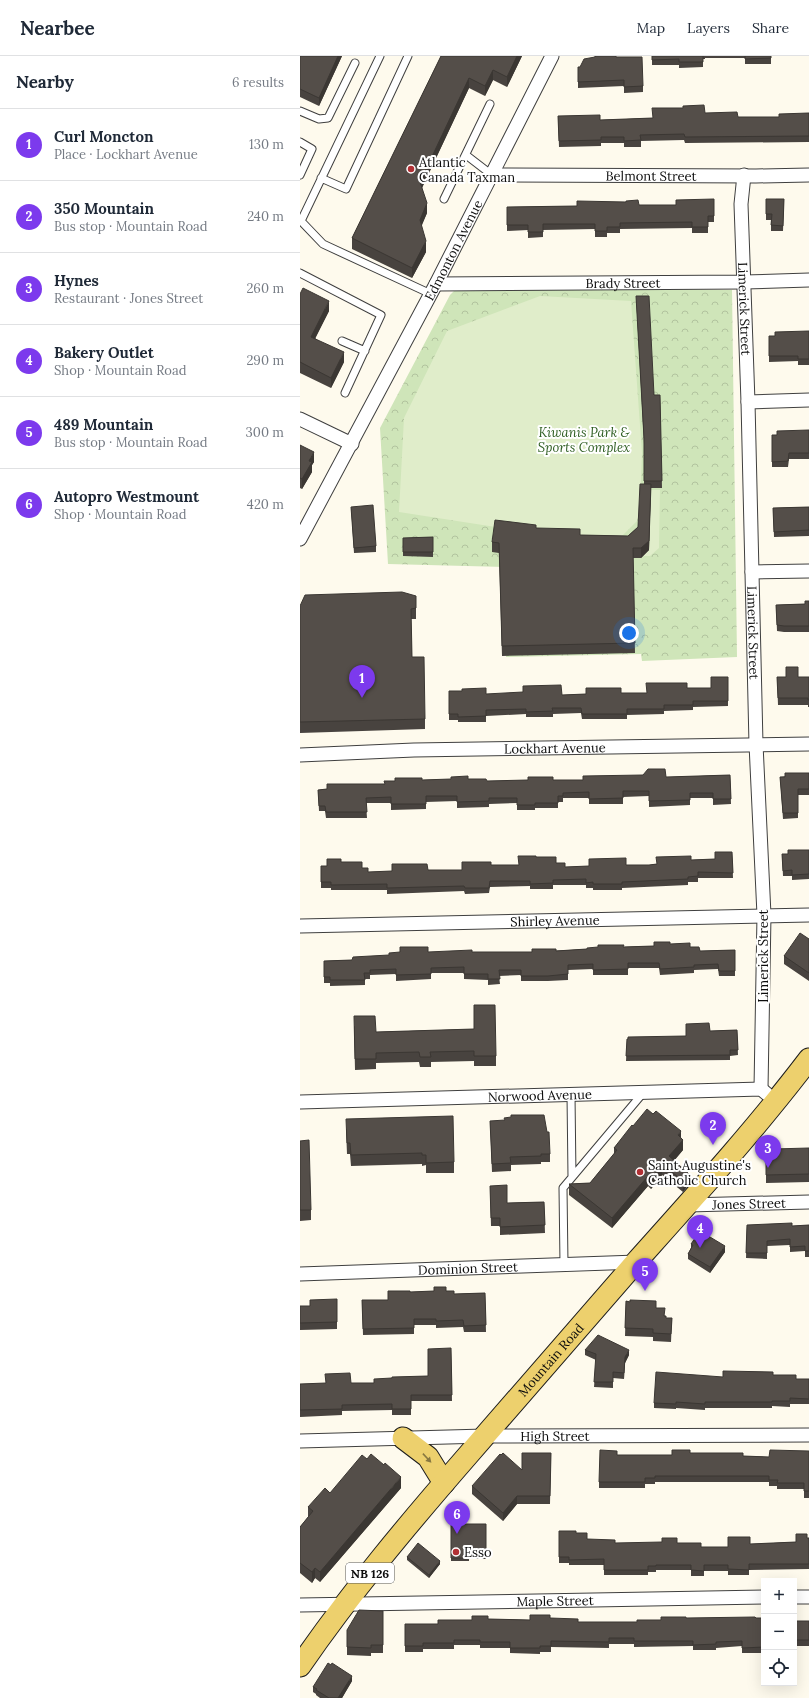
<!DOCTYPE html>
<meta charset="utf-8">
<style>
:root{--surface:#fff;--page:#f6f6f7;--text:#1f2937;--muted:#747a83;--line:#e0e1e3;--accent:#7c3aed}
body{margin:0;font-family:Lora,serif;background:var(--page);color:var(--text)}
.controls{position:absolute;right:12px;bottom:12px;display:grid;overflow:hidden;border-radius:0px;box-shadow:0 4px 16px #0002}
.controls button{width:36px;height:36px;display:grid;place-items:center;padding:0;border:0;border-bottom:1px solid var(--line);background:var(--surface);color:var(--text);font:20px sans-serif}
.you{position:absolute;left:329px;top:577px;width:14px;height:14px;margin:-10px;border:3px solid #fff;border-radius:50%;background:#1a73e8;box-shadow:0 0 0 6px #1a73e833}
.badge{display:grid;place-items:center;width:26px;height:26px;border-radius:50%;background:var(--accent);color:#fff;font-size:13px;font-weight:700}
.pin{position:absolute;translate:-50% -33px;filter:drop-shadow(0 1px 2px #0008)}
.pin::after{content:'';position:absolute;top:21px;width:14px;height:12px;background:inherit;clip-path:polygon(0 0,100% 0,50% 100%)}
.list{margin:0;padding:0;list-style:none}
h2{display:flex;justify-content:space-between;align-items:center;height:52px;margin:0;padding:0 16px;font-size:17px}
h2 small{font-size:13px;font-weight:400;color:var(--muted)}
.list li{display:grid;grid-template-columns:26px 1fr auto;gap:12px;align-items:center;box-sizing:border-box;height:72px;padding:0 16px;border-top:1px solid var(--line)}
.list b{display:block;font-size:15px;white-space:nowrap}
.list p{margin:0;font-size:13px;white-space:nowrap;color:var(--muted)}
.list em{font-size:13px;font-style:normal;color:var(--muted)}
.icon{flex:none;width:22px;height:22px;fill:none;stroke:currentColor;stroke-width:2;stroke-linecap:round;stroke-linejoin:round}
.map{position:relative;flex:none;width:509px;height:1642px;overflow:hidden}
header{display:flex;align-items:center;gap:24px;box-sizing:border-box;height:56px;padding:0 20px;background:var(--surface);border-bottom:1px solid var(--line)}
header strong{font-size:19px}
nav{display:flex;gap:22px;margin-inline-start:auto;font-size:14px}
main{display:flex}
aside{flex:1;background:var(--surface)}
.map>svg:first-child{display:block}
</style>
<header>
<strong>Nearbee</strong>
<nav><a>Map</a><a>Layers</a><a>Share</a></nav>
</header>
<main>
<aside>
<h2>Nearby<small>6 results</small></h2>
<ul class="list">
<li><span class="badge">1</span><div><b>Curl Moncton</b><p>Place · Lockhart Avenue</p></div><em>130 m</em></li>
<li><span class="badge">2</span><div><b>350 Mountain</b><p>Bus stop · Mountain Road</p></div><em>240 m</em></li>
<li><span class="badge">3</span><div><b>Hynes</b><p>Restaurant · Jones Street</p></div><em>260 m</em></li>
<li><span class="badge">4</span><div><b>Bakery Outlet</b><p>Shop · Mountain Road</p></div><em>290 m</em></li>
<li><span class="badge">5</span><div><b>489 Mountain</b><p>Bus stop · Mountain Road</p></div><em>300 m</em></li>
<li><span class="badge">6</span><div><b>Autopro Westmount</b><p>Shop · Mountain Road</p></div><em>420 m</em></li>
</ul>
</aside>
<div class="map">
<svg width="509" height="1642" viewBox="0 0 509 1642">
<defs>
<pattern id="park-crowns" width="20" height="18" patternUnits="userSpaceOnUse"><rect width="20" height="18" fill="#cfe5b9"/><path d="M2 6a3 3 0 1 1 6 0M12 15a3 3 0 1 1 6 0" fill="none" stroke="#b1c39e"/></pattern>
</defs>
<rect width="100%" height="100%" fill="#fefaed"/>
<path fill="url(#park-crowns)" d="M158 231 432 234 437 601 342 605 341 598 206 601 205 511 88 508 80 372 150 239Z"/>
<path fill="#e0edca" d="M240 240 331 245 342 397 340 452 337 465 321 481 246 479 99 456 104 362 147 275Z
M347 434H360L359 492 350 500H293L339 484Z"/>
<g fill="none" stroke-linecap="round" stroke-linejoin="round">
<g stroke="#3f3f3f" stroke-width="9">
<path id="lane" d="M80 0 1 165 23 188 131 238
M0 55 19 63 28 62 55 7
M0 86 12 93 0 119
M166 99 192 119
M21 122 46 133 108 0
M144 143 190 48
M0 217 81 259 45 337
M42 285 65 295
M271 1039 272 1121
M264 1208 263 1132 343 1037"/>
</g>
<g stroke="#3f3f3f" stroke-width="15">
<g id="street">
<path id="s1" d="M192 119 456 120 509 119"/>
<path id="s2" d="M444 119 441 148 448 346 456 688 464 859 461 1033"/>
<path id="s3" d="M136 228 444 226 509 224"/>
<path d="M448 346 509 344"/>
<path d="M0 363 52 388"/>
<path id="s4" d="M0 483 136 228 252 0"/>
<path d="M452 516 509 515"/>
<path id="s5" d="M0 699 114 694 509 688"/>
<path id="s6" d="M0 870 509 859"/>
<path id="s7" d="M0 1046 461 1033 467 1038"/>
<path id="s8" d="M388 1149 509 1146"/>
<path id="s9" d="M0 1218 337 1206"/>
<path id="s10" d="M0 1385 185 1380 509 1379"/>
<path d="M494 1541H509"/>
<path id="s11" d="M0 1549 464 1541"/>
</g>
</g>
<g stroke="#1d1d1d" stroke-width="23">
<g id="primary">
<path d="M103 1382 128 1401 144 1427"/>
<path id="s12" d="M0 1610C51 1536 109 1467 169 1398 224 1334 280 1270 336 1206 395 1140 455 1074 509 1003"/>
</g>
</g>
<use href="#lane" stroke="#fff" stroke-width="7"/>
<use href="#street" stroke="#fff" stroke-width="13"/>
<use href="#primary" stroke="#edd06d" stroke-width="21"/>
</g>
<path fill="#48433f" d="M0 0H42L19 50 0 41Z
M141 0H222L207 31 193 24 185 40 169 32 122 132 127 157 121 170 126 196 112 222 52 193V182Z
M352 0H471V8H445V2H405V3H403V11L379 12V9H352Z
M316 1 343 30V36L324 37V30L278 32V11H280L295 2Z
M405 57 438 61H479L509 57V86L385 87 384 84 341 85V91H324V87H301V90L259 91 258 60 300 64 352 62Z
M414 143V166H408V177H392V172L320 173V177H307V181H295V173L243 174V181L228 182V174L207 175V151L376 149Z
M466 143H484L483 175H471V164H466Z
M0 238 29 255 15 282 44 306 31 332 0 317Z
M336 240 354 339H360L362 432H351L349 494 341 502H333L335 597 202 600 199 497 192 496V486L236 472 280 479 328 480 338 471 344 428V388Z
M509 275V309H498V305L469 306V280H475Z
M509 374V403H489L488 411H472V379H477Z
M0 389 14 406 12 409V416L2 433 0 432V433Z
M51 451 76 490V496L54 497Z
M509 451V480L474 481 473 452Z
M133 481V501L103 500V482Z
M509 545V576H484L477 575 476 549 505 548Z
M0 550 116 552V563H111L112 601 125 663V673L0 677Z
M428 621V650L393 651V654L364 655V658L327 659V663H282L281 657 253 658V661H226V658L186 660V666H158V664H149V635L186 638 262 639 321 637H347L387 632H411Z
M477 621H509V651H508V649H478Z
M509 717V739H498V762L483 763 480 721Z
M430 719 431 748 413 749V742H390V749L349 751V740L323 741V748H289V742H263V746H258V752H235V754H217V747L189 748V751L157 752V745L126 746V753L91 754V747H66L67 762H26L25 755H19L18 734 27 733 85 728 122 724 168 723 187 725 253 724H283Z
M509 794V823L492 824V820H483L482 798H488Z
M432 796 433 822H398V826H388V829L322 832V834H293V832H286V829H253V833H230V830L190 831 189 837 165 838 164 835 87 838V834H31V832H21V810H27L41 806 62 812 68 816 162 814 191 809H219L236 801 265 811 349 809 391 804 415 803Z
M509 883V925L484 908V900Z
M370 888 390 891 400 895 435 894V920H419L418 913 394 914V917L360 919 359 912H328V919H293V913L268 914V924L248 925H221V919L199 920 200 928 188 929V924L164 923V917H131V923L96 925V918L70 919V923H65V929L30 930V927H24V905L52 904 128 896H232L323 891 354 890Z
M54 970 76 976 174 973 196 1000V1010H174V1005L131 1006V1011H120L119 1006 76 1007V1013L55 1014Z
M437 974 438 999 430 1000V1004L326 1005 327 983 386 980 410 975Z
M190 1065 250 1098V1106H241V1108L211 1109V1115L192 1116Z
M333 1070 381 1081 383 1094 374 1105 389 1128 383 1136 362 1119 351 1133 348 1130 312 1172 269 1139V1128L290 1127 314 1098V1092Z
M46 1073 154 1106V1117H126V1109L122 1110V1108L51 1110 50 1098H47Z
M0 1085 11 1154V1164L0 1165Z
M509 1092V1126L466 1127V1104Z
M190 1130 207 1147 244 1146 245 1177 200 1179V1170H191Z
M447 1169 492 1170 509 1169V1201H505V1195L490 1196V1189L467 1190V1203L446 1202Z
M391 1188 425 1196 410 1217 388 1203V1198L391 1192Z
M146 1235 154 1238 185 1237 186 1276H164L163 1271 136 1272V1269H114V1278L63 1279 62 1244H88L110 1236Z
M37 1243V1273L0 1274V1250H10Z
M326 1245 356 1252 365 1260 366 1262H372L371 1286 353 1285V1281L325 1280Z
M151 1292 152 1345H111V1359H92V1354L42 1355V1359L0 1361V1328L74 1327 92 1322 128 1320Z
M285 1294 329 1299 325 1307 324 1323 313 1322V1332L294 1331 296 1304 285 1299Z
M473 1319 496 1323H509V1348H490V1351L472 1350V1352H405V1354L376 1352V1353L354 1352V1347L423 1321Z
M509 1395V1442H504V1433H477V1430H469V1426H355V1428H345V1432H299V1426L317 1399H372L390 1397 443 1400 469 1401Z
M251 1397 250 1448H217L203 1465 172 1438V1430L222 1414Z
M101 1432 20 1526 15 1522 12 1527 0 1517V1471L8 1461V1451L30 1437Z
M151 1468H186V1503H169V1505H151Z
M259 1475 276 1477 287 1483 315 1487H377L401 1491H428L450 1488 496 1486 509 1482V1513L449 1514V1519H428V1515H404V1520H391V1514H356V1516H348V1519H304V1509H269V1507H259Z
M107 1501 140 1508 129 1522 107 1504Z
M83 1555V1597H71V1600L47 1599V1574Z
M250 1562 278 1566H337L361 1564 386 1562H464V1597H442V1590L416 1592V1594H393V1590L334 1591V1588H309V1592L251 1591V1596H240V1598L210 1597V1592H180V1589H154V1593H123V1596H105V1568H138L172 1564 188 1563 230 1564Z
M494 1565H509V1590H494Z
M52 1625 42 1642H20L16 1639V1638L13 1636V1631Z"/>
<path fill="#3b3733" d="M38 0H42L19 50V42Z
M217 0H222L207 31V21Z
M193 14V24L185 40V30Z
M169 22V32L120 136V126Z
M127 147V157L120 174V164Z
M126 185V196L112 222V212Z
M29 245V255L11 291V281Z
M44 296V306L31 332V322Z
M14 396V406L12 409V416L2 433V423L9 405Z
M351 428 349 494 341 502V492Z
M381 1075V1085L378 1079Z
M383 1084V1094L369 1110V1100Z
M362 1108V1119L351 1133V1122Z
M389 1118V1128L383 1136V1125Z
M348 1120V1130L312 1172V1162Z
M425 1190V1196L410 1217V1211Z
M329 1294V1299L325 1307 324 1323 325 1301Z
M101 1421V1432L20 1526V1516Z
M217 1440V1448L203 1465V1457Z
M140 1505V1508L129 1522V1519Z
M15 1512V1522L12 1527V1516Z
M52 1620V1625L42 1642H38Z"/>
<path fill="#544e49" stroke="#3b3733" d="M0 0H38L19 42 0 33Z
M141 0H217L207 21 193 14 185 30 169 22 120 126 127 147 120 164 126 185 112 212 52 182Z
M295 0H316V1H342L343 30 324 31V24L278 26V11H280L284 3 295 1Z
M352 0H403V6H379V3L352 4Z
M445 0H471V2L445 3Z
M404 49 405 57 437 56 438 61H479V58L509 57V80L385 81 384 78 340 79 341 84 324 85V81H301V84L259 85 258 60 300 59V64L353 62 352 52H383V50Z
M414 143V160H408V171H392V166L320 167V171H307V175H295V168H243V176H228V169H207V151L277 150V145L326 146V145L338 144 339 149H376V144Z
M466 143H484L483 170 471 169 472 158H466Z
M3 232 29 245 11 281 44 296 31 322 0 306V238Z
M336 240H349L354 339H360L362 425H344V382Z
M509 275V303H498V300H469V280H475V276Z
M509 374V397H489L488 405 472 406V379H477V375Z
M0 389 14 396 9 405 12 406 2 423 0 422V423Z
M340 428H351L349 485 341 492H333L335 587 202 590 199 487 192 486 195 464 236 469V472L280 473V479L328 480 338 471Z
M73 449 76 490 54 492 51 451Z
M509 451V474L474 476 473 452Z
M133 481V496H103V482Z
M102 536 116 540V552L111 553 112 601H124L125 663 0 666V550L5 539Z
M505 545H509V570H484L477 569 476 549 505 548Z
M486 611H498V621H509V644H508V642H478L477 621H486Z
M411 621H428V645H393V649H364V653H327V658H282L281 652H252L253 655 226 656V653L186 654V660L158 661V658H149V635H162V633L186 632V638L223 636V630L261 629 262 639 286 638V632H321V637H347L346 627H387V632H411Z
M348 713H365L366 721 430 719 431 743H413V737H390V744L349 745V735H323V742L289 743V736L263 737V740H258V747H235V749H217V742H189V745L157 746V740H126V748H91V741L66 742 67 756H26L25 750H19L18 734 27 733V728H85L84 725H95V722H122V724L151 723V721L168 720V723H186L187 725 228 724V721H253V724H283V720L343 719Z
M485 717H509V733H498V757H483L480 721H485Z
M488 794H509V818L492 819V814L483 815 482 798H488Z
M415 796H432L433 817 398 816V820L388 821V823L322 826V828H293V826L286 827V823L253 824V827L230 828V825H190L189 832H165L164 830 87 832V828L31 829V826H21V810H27V803H41V806H62V812H68V816L92 815V808H127L128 814H162V806H191V809H219L218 800H236V801H256V807H265V811L289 810V803L326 802V809H349L357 808 356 801 391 800V804L415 803Z
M500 877 509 883V917L484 900Z
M354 886H370V888L390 887V891H399L400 895 435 894V915H419L418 908 394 909V911L360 913 359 907H328V913L293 914V908L268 909V918L248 920H221V914H199L200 923H188V918H164V911L131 912V918L96 919V913L70 914V917H64L65 924H30V921H24V905L52 904 53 901 89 899V897L100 896V891H128V896L172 894V896H232V893H256V895L287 893V892L298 891V889H324L323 891 354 890Z
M174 949H195L196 1000H174V995L130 996 131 1001H120L119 996 76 997V1003H55L54 960H75L76 976 174 973Z
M409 967 410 975 437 974 438 994H430V999L326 1000 327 983H328V981L386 980V968Z
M347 1053 353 1058 356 1055 381 1075 378 1079 383 1084 369 1100 389 1118 383 1125 362 1108 351 1122 348 1120 312 1162 269 1128 290 1127 317 1094 314 1092 332 1069 333 1070Z
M211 1059H244L247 1076H249L250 1098H241V1100L210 1101 211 1107 192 1108 190 1065 205 1064 204 1062 211 1061Z
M153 1060 154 1106 126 1107V1099H122V1097L51 1099 50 1087H47L46 1063Z
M9 1084 11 1154H0V1085Z
M509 1092V1118L466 1119V1104L473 1093Z
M207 1129V1147L244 1146 245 1169 200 1171V1162H191L190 1130Z
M492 1167V1170L509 1169V1195H505V1190L490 1191V1183L467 1185V1197H446L447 1169Z
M400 1175 425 1190 410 1211 388 1198 393 1189 391 1188Z
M134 1231H146V1235H154V1238L185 1237 186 1269 164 1270 163 1264 136 1265V1263H114V1272L63 1273 62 1244H88V1235H110V1236L134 1235Z
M37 1243V1266L0 1267V1250H10V1244Z
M330 1244 356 1245V1252H365L364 1260H366V1262H372L371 1278 353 1277V1273L325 1272 326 1245 330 1246Z
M298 1279 329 1294 325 1301 324 1317 313 1316V1326H294L296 1298 285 1294Z
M151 1292 152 1339H111V1353H92V1348L42 1349V1353L0 1354V1328L26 1327 25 1318 50 1317 51 1327H74V1323L92 1322V1321L128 1320V1293Z
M423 1315 473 1316V1319H496V1323H509V1343L490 1342V1345H472V1346H405V1348L376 1346V1348L354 1347 356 1316 423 1321Z
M300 1394 317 1395V1399H372V1394H390V1397H443V1400L469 1401 470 1394 509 1395V1435H504V1427H477L478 1424H469V1420H355V1422H345V1426H299Z
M203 1397 222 1414V1397H251L250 1440H217L203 1457 172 1430 200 1398 201 1399Z
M71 1398 84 1409 85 1407 101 1421 20 1516 15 1512 12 1516 0 1507V1471L13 1455 8 1451 25 1432 30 1437 62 1399 67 1403Z
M151 1468H186V1500H169V1502H151Z
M259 1475H276V1477H287V1483L315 1484V1487L362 1486V1482H377V1487H401V1491H428V1481H450V1488L496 1486V1478H507V1482H509V1508H449V1514L428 1513V1509H404V1515L391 1514V1509H356V1510H348V1514H304V1503L269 1504V1501H259Z
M118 1487 140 1505 129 1519 107 1501Z
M59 1554 83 1555V1589H71V1592L47 1591V1574Z
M230 1559H250V1562L278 1563V1566H337V1564H361V1561H386V1562L455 1561 456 1562H464V1591L442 1592V1585L416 1586V1588L393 1589V1585H334V1582H309V1586L251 1585V1590H240V1592H210V1586H180V1584H154V1587H123V1590H105V1568H138V1564H172V1560H188V1563L230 1564Z
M494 1565H509V1584H494Z
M28 1607 31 1609 32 1607 52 1620 38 1642H29L16 1634 17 1633 13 1631Z"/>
<defs><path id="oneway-solid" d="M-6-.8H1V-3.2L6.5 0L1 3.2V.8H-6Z"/></defs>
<use fill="#887841" href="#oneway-solid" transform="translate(127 1402) rotate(47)"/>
<g fill="#b13034" stroke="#fff" stroke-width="1.5">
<circle cx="111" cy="113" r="4"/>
<circle cx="340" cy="1116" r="4"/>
<circle cx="156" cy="1496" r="4"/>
</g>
<g text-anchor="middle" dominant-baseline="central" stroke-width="4" stroke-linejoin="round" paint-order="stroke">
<rect fill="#fff" stroke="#555" stroke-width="1" x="46" y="1507" width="48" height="20" rx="3"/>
<g font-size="12" font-weight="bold" fill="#0c0c0c">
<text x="70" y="1517">NB 126</text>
</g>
<g font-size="13" fill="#0c0c0c" stroke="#fff" text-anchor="start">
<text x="119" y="106">Atlantic<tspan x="119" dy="15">Canada Taxman</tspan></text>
<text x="348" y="1109">Saint Augustine's<tspan x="348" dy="15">Catholic Church</tspan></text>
<text x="164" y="1496">Esso</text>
</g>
<g font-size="13" fill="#0c0c0c" stroke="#fff">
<text stroke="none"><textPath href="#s1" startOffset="159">Belmont Street</textPath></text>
<text stroke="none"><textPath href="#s4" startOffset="327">Edmonton Avenue</textPath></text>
<text stroke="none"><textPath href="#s3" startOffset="187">Brady Street</textPath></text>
<text stroke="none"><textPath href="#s2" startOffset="134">Limerick Street</textPath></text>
<text stroke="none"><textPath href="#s2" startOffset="458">Limerick Street</textPath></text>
<text stroke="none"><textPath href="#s5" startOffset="255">Lockhart Avenue</textPath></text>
<text stroke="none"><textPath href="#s6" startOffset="255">Shirley Avenue</textPath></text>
<text transform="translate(463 900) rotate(-90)">Limerick Street</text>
<text stroke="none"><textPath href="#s7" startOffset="240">Norwood Avenue</textPath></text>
<text stroke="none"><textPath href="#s8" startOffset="61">Jones Street</textPath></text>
<text stroke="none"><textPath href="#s9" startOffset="168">Dominion Street</textPath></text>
<text stroke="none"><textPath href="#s12" startOffset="396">Mountain Road</textPath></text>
<text stroke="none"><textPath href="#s10" startOffset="255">High Street</textPath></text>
<text stroke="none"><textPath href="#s11" startOffset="255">Maple Street</textPath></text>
</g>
<g font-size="13" font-style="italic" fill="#2e5e22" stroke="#fff">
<text x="284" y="376">Kiwanis Park &amp;<tspan x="284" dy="15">Sports Complex</tspan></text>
</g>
</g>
</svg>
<div class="controls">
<button>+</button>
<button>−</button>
<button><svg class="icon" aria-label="locate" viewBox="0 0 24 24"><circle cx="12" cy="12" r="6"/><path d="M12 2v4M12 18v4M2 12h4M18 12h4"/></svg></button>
</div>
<div class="you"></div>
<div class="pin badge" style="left:62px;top:642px">1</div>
<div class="pin badge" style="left:413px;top:1089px">2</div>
<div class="pin badge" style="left:468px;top:1112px">3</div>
<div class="pin badge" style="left:400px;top:1192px">4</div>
<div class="pin badge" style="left:345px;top:1235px">5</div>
<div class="pin badge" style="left:157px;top:1478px">6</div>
</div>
</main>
